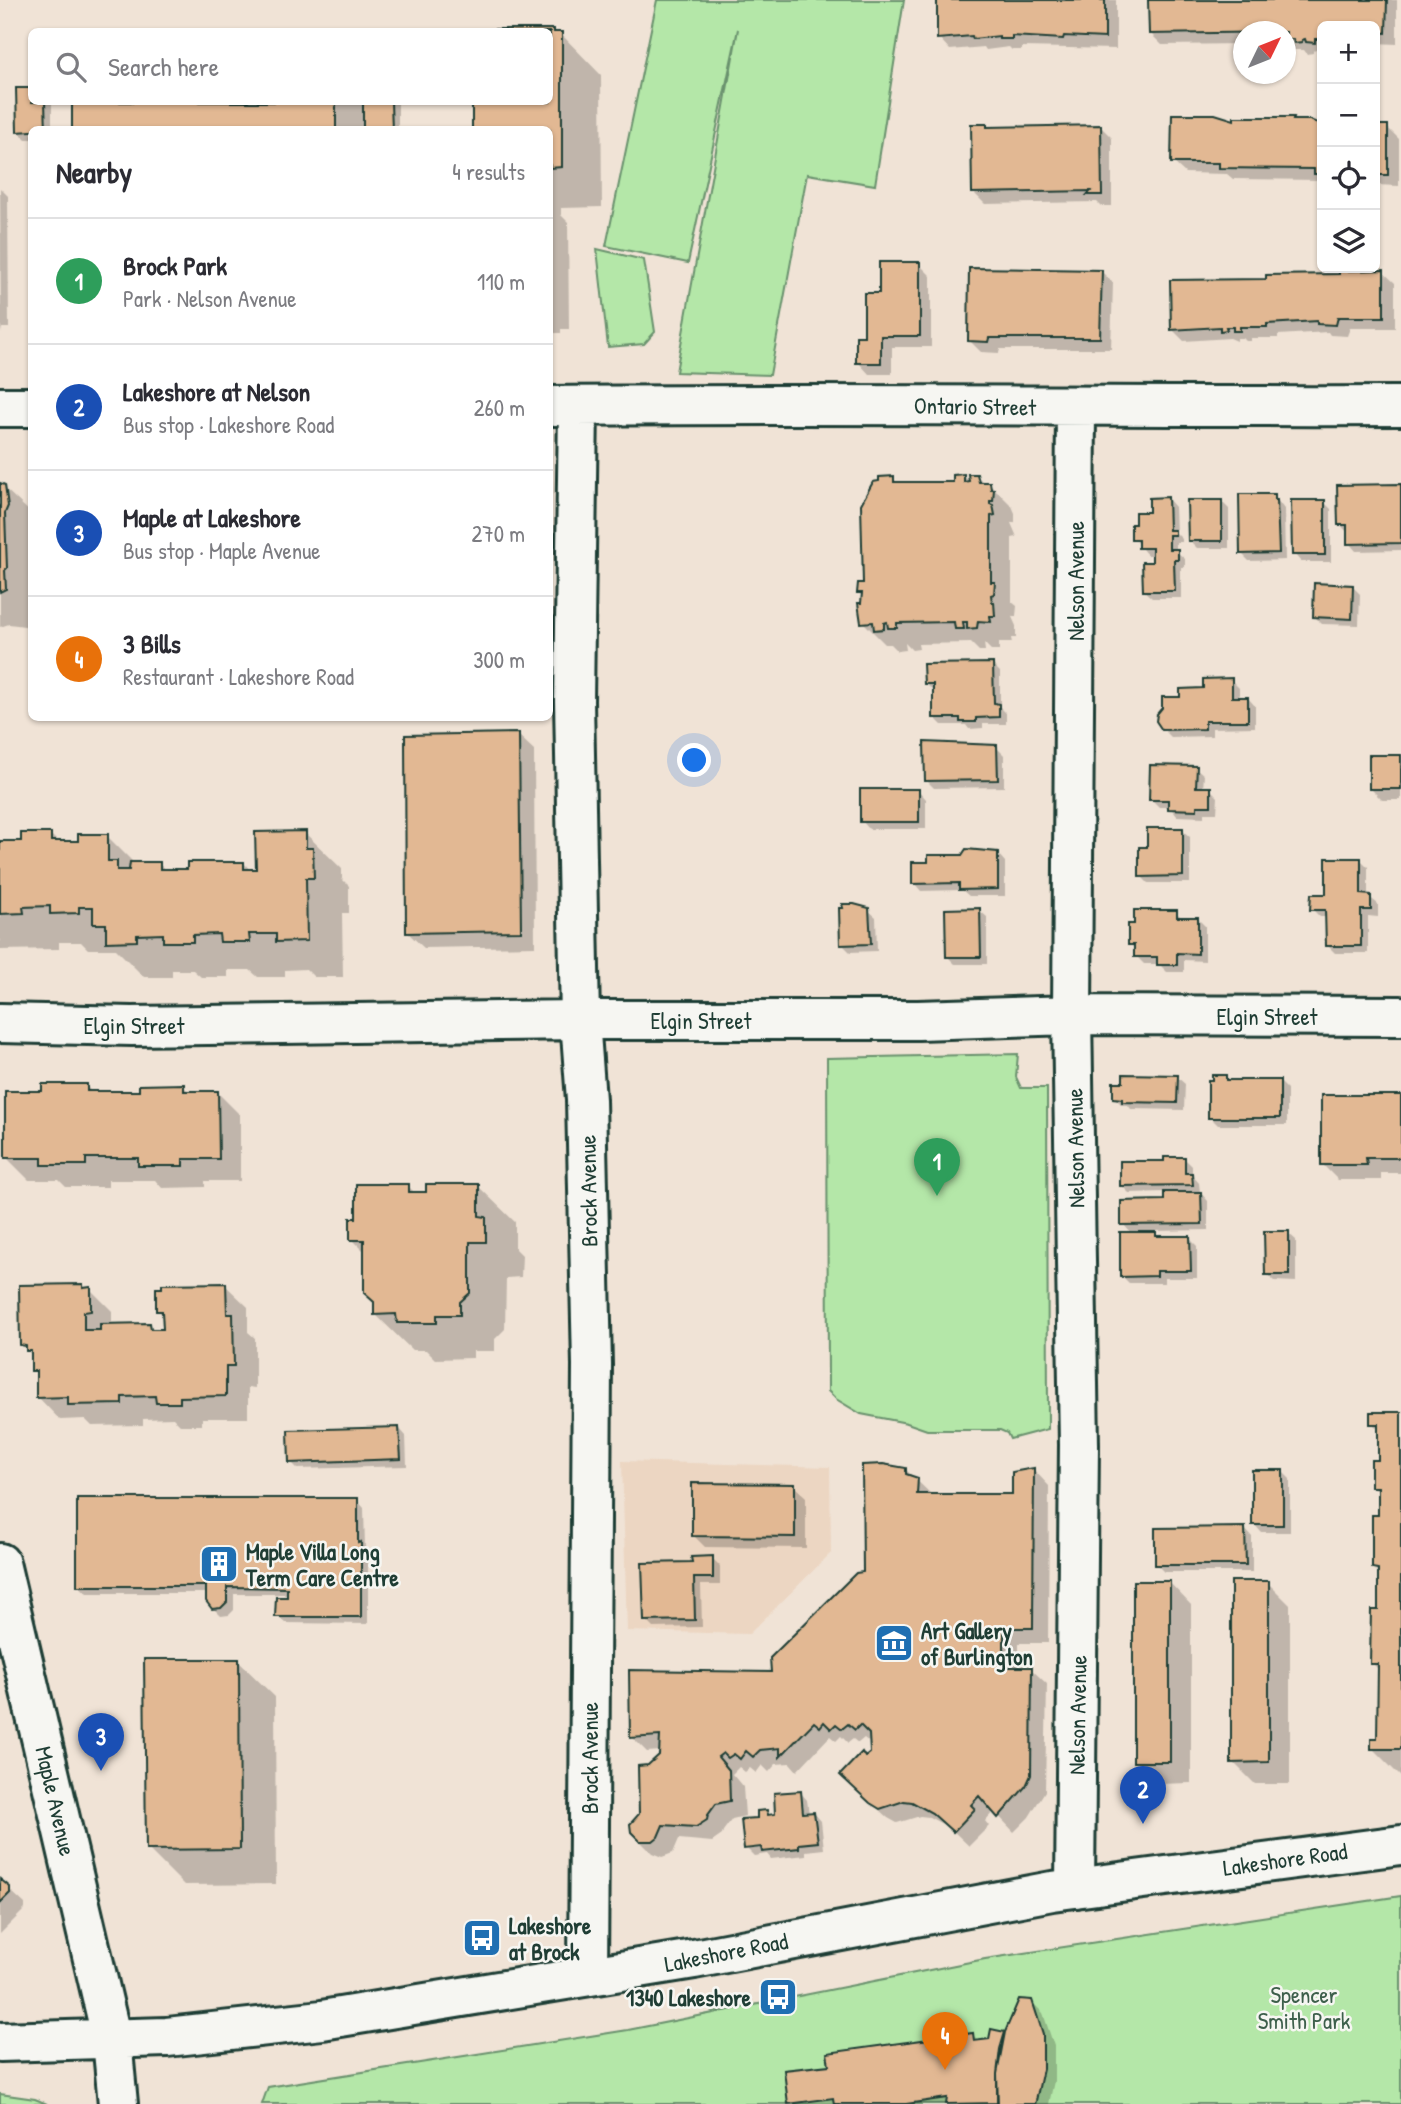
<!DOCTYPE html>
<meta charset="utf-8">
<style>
:root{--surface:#fff;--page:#f7f7f7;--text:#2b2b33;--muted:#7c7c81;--line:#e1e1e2;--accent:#1f6fb2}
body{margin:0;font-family:"Patrick Hand",sans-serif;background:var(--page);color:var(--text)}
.controls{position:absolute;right:21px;top:21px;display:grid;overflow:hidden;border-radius:10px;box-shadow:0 2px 5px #0004}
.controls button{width:63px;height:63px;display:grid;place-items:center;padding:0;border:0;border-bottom:2px solid var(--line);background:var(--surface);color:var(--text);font:35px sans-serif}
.compass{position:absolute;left:1233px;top:21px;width:63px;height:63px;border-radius:50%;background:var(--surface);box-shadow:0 2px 5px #0004;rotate:47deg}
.you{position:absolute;left:695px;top:761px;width:24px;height:24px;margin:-18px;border:5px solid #fff;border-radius:50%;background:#1a73e8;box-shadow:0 0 0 10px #1a73e833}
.badge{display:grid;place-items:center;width:46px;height:46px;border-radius:50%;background:var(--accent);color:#fff;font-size:23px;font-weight:700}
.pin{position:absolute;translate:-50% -58px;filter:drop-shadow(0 2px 4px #0008)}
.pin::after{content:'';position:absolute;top:37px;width:24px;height:21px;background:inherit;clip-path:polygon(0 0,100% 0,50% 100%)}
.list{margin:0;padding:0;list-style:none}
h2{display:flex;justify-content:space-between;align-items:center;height:91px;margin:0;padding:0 28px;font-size:30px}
h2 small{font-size:23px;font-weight:400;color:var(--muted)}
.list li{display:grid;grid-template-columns:46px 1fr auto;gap:21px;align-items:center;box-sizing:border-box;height:126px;padding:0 28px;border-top:2px solid var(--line)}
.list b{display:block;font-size:26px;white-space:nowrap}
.list p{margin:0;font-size:23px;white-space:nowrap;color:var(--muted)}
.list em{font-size:23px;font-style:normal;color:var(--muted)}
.icon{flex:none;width:38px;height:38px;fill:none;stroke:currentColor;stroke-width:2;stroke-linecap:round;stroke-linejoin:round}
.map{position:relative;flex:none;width:1401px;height:2104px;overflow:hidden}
.search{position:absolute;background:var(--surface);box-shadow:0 2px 5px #0004;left:28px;top:28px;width:525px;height:77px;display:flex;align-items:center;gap:18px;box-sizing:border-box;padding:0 24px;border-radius:10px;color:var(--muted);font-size:26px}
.panel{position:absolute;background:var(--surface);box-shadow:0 2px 5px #0004;left:28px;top:126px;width:525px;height:595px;border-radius:10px}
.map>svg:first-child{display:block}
</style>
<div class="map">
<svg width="1401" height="2104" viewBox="0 0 1401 2104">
<rect width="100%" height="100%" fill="#f0e3d6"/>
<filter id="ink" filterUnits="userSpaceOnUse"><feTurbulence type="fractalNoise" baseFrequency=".0143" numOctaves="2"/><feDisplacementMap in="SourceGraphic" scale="14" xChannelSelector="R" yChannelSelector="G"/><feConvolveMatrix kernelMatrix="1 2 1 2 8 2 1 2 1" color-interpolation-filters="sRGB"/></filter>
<g filter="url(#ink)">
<path fill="#ecd6c2" d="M622 1461 830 1467 831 1553 749 1634 627 1631Z"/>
<path fill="#b4e7a8" stroke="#6a926e" stroke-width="2" d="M657 0H904L875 185 807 174 770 375 676 372 738 29 688 263 606 246Z
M597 249 644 260 655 332 644 344 608 347Z
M1018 1054 1016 1077 1021 1088H1047L1048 1429 1010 1439 1007 1433 1000 1430H927L907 1423 861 1414 836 1399 828 1391 827 1058Z
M1401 1896V2104H262L268 2087 628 2030 985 1959Z
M0 2094 35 2099 47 2104H0Z"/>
<path fill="#0003" d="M939 0H1116V49L1022 47V50H1012L1009 47 986 50 984 47 950 50 939 38Z
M1150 0H1397V44L1375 43V26H1322V53L1316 50 1313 51V53L1307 54 1304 50H1286V32H1244V44L1162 45 1150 33Z
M554 31 561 34 601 75 602 207 561 208V215L568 222 569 329H561V333H550V130H474V102H550V32Z
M32 102H52V130H32V139H26L18 131Z
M73 102H398V130H73Z
M1293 119 1295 122 1310 121 1322 127V180L1233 179 1227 174 1185 173 1173 162Z
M987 126 989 128 1100 126 1112 138V206H1101L1097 202 985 204 973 192Z
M1375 127H1387L1399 139V186L1375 185Z
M0 188 8 196 9 328H2L1 333Z
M919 264 931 276V347H892V374H869L858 362 881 294Z
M1101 271 1113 283 1111 349H1000L999 353 981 352 970 341Z
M1383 272 1395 283V328H1350L1347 336 1330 335 1328 332 1278 335V338H1251V341H1246L1243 338H1237V341L1230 338 1184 341 1172 329 1267 281Z
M964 476 971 483 977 476 985 484H990L1012 506 1015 513V522L1011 523 1017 537 1012 538V602L1017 606 1016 616 1012 617 1016 626V638H1011L1012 643H999V650H991L984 643 985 651H979L971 643 918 644 919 649 912 650 905 643 906 650 898 651 891 644H885L863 622V597L859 593 864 585 893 478 899 484H955Z
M0 484 32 514V627L9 624 0 627Z
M1401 486V550L1356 551 1349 543 1347 532 1340 524Z
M1274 496 1284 509 1285 560 1249 561 1241 553Z
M1168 499 1175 507 1176 533 1182 539V542H1176V551L1185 559V567H1181V598H1152L1144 591 1154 564 1153 555H1147L1133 538 1151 513Z
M1221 501 1229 509V548H1197L1189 540Z
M1324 502 1331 509V562H1301L1294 554Z
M1353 587 1360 594 1359 625 1322 624 1315 617Z
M993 665 1000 672V707L1006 713V724H983V728L969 729 966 725H942L935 718V691L925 684Z
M1231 680 1239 688V698H1248L1255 706V727L1212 728V736L1171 737 1163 729 1205 690Z
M518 735 534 750 535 946 424 948 408 933Z
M996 747 1004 755V787L934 788 926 780Z
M1401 756V800H1382L1371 789Z
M1196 768 1204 775 1203 789H1210L1218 797 1217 813H1204V817L1177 816 1170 807H1159L1151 799Z
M919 791 926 799V829H869L862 821Z
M1182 830 1190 837V883H1148L1141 876 1149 848Z
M305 833 342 869V879L349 886V913H342L343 977H314L306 969 285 970V977H258L250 970H228V977H201L193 970H172V977H144L116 949H88L81 942H59V949L0 950V841L2 843H23L51 835 59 843H80L107 836 135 864H159L167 871 244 863 251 871 257 870Z
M998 854 1005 862V896H969L962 890 921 891 914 883Z
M1361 860 1368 867V896L1378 904V917L1368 916V953H1335L1327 945V917H1320L1312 909Z
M868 910 876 917 877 951 850 952 842 944Z
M979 910 987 917V964H955L948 957Z
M1176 912 1183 919H1198L1205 926V961L1184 960V972H1167L1159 964H1144L1136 956V950L1130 944Z
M1225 1076 1230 1081H1279L1287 1089V1125H1218L1210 1117Z
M1177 1077 1185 1084 1184 1110 1131 1109 1128 1105H1122L1115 1098Z
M86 1086 93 1093H141L183 1086 190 1093H218L240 1115V1181H205V1187L162 1188 155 1180H108V1187H66L59 1180H29L7 1158 44 1093Z
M1401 1097V1173H1381V1180H1338L1323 1165Z
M1184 1158 1192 1166V1175L1199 1183 1200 1192 1208 1201V1230L1153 1231 1160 1238H1189L1197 1246V1278H1164V1283H1129L1122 1276 1132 1234 1123 1224 1165 1202 1166 1192 1129 1193 1121 1185 1166 1162Z
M408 1186 416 1194 478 1186 515 1222V1248L522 1255 521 1277 506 1278 505 1329 495 1339V1351H473V1358L435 1359 426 1350H412L375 1314V1301L366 1253 352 1239 358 1220Z
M1288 1233 1296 1240V1282L1274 1281 1266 1274Z
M225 1285 248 1307V1332L255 1338V1388L248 1387V1418H202V1425H180L173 1418 143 1419V1425L92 1426 85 1419 60 1420 38 1397V1375L33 1370V1356L22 1345 83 1286 90 1289 112 1311V1325H150L156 1331H164V1317L158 1310Z
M1401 1413V1777L1372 1748 1379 1741 1380 1671 1372 1663 1380 1611V1574L1373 1568 1380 1517V1493L1373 1486 1379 1461V1430L1372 1423Z
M399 1428 406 1436 407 1466 298 1469 291 1462Z
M906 1470 932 1495 1014 1496 1034 1470 1049 1486 1048 1643H1019V1669H1031L1047 1684 1045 1791 1029 1817 1014 1832 994 1811 985 1821 989 1826 969 1846 950 1828 929 1817 920 1816 897 1823 888 1818 858 1791 863 1754 866 1758 872 1754 871 1744 864 1738 858 1743 853 1739 848 1743 841 1736 836 1741 830 1736 797 1771 790 1763 776 1764 769 1772 762 1765 756 1773 750 1768 745 1772 739 1767 732 1774 743 1787 745 1816 732 1819 723 1831 722 1835 712 1842 679 1839 673 1853 662 1857 652 1853 636 1837 649 1767 661 1756V1751L647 1752 632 1737 773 1673 865 1573Z
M1282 1471 1290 1479V1532H1261L1254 1524Z
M794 1486 806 1497V1548L705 1547 694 1536Z
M357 1500 364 1508 365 1548 368 1552V1624L285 1623 277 1616 288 1599V1594H234V1610L229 1615 221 1616 213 1608 207 1593H87L79 1586Z
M1245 1529 1252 1537V1572H1164L1157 1565Z
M712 1558 720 1566V1585H701L702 1627 653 1628 645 1620 693 1564Z
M1169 1582 1191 1605V1783L1157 1784 1135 1761Z
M1268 1583 1290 1605V1784H1255L1233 1762Z
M238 1661 275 1697 276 1884 184 1885 148 1849Z
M800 1792 807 1800 809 1814 814 1813 821 1821 824 1849 806 1851V1855L771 1859 767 1854 754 1856 746 1848 759 1819 767 1812 771 1816H777Z
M0 1881 25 1904V1909L0 1934Z
M1031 2001 1043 2013 1054 2046V2081L1049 2104H1000L999 2101H993L996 2104 790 2103 831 2066 973 2035 979 2042 1006 2034Z"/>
<path fill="#e2b893" stroke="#1f3d34" stroke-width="2" d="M937 0H1105V38L1064 36 1063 39 1012 36V39H999V36L973 39 972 36 937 39Z
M1148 0H1387L1386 33 1375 32V26H1322V39H1315V43L1306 42 1305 39 1302 40V42L1294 43 1293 39H1286V32L1149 34Z
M478 29H554V32H562V167L550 168V130H472V102H550V32H478Z
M16 88H32V102H45L46 130 17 132Z
M72 102H336V130H72Z
M363 102H391L392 130H363Z
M1172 114H1215L1234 120V117H1294L1293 120H1310L1322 125V174H1314V169L1219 168V163H1171Z
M971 124H987V127L1101 125 1102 195H1087L1091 191 972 193Z
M1375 125H1388V175H1375Z
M879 262H920V336H881V363H856V336H864V293H879Z
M969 268 1102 270 1100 338H989L988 342 968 341Z
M1384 270V317H1338L1336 325 1317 324V321L1267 324V327H1240V331H1233V327H1226L1227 330 1220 331V327L1171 330 1170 280 1266 279V275L1339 274V271Z
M964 474V482L969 481 968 474H977L979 482H990L991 489H994L993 501H990V504L993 505 995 515 991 516V582H995L994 594 991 595 992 602H994L995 616H990L991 622 978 621 977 628 967 629V622H963L964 629H955L954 622 897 623V628H888L887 622 884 623V629L874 630 873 622 861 623 858 603H861L862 593H857L858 583H863L861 504 873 482 879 481V477L894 476V482H953V475Z
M0 483 5 485 8 506 5 513 7 568 5 570 6 589 0 592Z
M1401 484V543L1347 544V525H1338L1337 485Z
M1239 494H1275V500H1277L1279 553 1240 554Z
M1168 497 1169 530H1175V535H1169V549H1178V560H1174L1175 591H1143L1142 562H1152V548H1138V539H1131V524H1135V512H1149V498Z
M1187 500H1222V541H1188Z
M1291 500H1325V555H1292Z
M1314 583 1353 585 1352 619 1313 617Z
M993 663 994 703 999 704V717L976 718V722H960V718H933V684H924L923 664Z
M1232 678V697H1248V721H1205V729L1162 730 1156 721 1157 714 1162 708V697H1180V689L1203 688V679Z
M519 733 521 931 406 933 405 735Z
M924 742 997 745 998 780 925 781Z
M1369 755H1401V789H1369Z
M1150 765 1197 766 1196 787H1211V806H1197V810L1168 809V800H1149Z
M860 789H919V822H860Z
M1147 828H1183V876L1139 877V847H1147Z
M306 831V848H313L314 878H306L307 941 276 942V934H249L250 942H220L219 934 193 935V942H163V934L137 935V941L106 942V924H93V907H79V913L50 914V906L23 907 24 913 0 914V841H21V833H51V841H78V834H108V861H117V870H129L130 862H160V869H187V862H244V869H256L255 832Z
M966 849 998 852V889L959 890V883L912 884V862H928V855H962Z
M1326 858H1361V894L1371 895V910H1361V946H1326L1325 910H1310L1311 894H1326Z
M842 904H854L869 908 871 944 840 945 839 908H843Z
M980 908 981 957H946L945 909Z
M1134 910H1177V917H1198V954L1177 953V965H1157V957H1134V945H1128V924H1134Z
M1123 1074 1178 1075 1177 1103 1122 1102V1099L1113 1098V1082H1123Z
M1212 1075H1226V1080H1280V1118H1208V1080H1212Z
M42 1084H87V1091H139V1085L184 1084V1091H218L219 1159H183V1166H138V1158H86V1165H42V1158H5V1091H42Z
M1321 1095H1401V1158H1366L1367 1165H1321Z
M1164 1157H1185V1173H1192L1193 1185 1120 1186V1161H1164Z
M356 1184H409V1192H426V1184H479V1216L486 1217V1242H470V1293L460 1302V1315H437V1323H397L396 1314 374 1315V1302L364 1293V1240H350V1218H356Z
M1164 1192H1201L1202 1224 1121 1225V1201L1164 1200Z
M1264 1231H1289V1275H1265Z
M1120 1232H1156V1236H1190L1191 1271H1157V1276L1120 1277Z
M226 1283 227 1314H233L234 1366H226V1396L180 1397V1403H156L155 1396 122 1397V1404L68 1405V1397L36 1398V1371H31V1351H26V1346L20 1345 19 1285 83 1284V1288L91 1287V1311L84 1312V1330H100V1324L150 1323 151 1329H163L162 1311H156V1288H162V1284Z
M1370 1412H1401V1749H1371V1739H1377L1378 1664H1370L1371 1610H1378V1569L1372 1568V1515H1378V1487H1371V1460H1378V1424H1370Z
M399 1427 401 1459 289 1463 288 1430Z
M883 1464 906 1468V1474L918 1478 917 1494H1012V1472L1034 1468 1033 1628H1004V1667H1032L1031 1775 1026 1786 998 1818 979 1796 971 1805 975 1809 953 1832 932 1813 912 1802 904 1801 880 1809 870 1803 840 1775 862 1752 865 1757 870 1753 869 1734 860 1725 855 1730 848 1724 842 1729 836 1724 831 1729 824 1722 820 1727 814 1722 780 1757V1748L760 1750 753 1757 746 1751 740 1759 734 1754 728 1758 723 1753 718 1757 729 1770 730 1801 716 1804 708 1815 707 1820 696 1827 663 1825 658 1837 653 1841H640L631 1832 630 1824 639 1814 638 1766 648 1765 659 1755 660 1736 630 1738 629 1670 771 1672 770 1658 856 1573 863 1572 862 1465Z
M1252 1470H1283V1525H1252Z
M692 1483 795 1484V1537L692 1536Z
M77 1498H358V1543L361 1542V1617H275L276 1597H287V1588L227 1587V1602L221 1608 212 1609 206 1601V1586H77Z
M1245 1527 1246 1565H1155V1528Z
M713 1556V1578H694L695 1620 644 1621 642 1563 692 1562 691 1557Z
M1133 1581H1170V1762H1133Z
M1231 1581H1269V1762L1231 1763Z
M144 1659H239L240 1849 146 1850Z
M801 1791 803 1813 814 1812 818 1842 799 1844V1848L762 1852 761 1847 744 1849 741 1819 757 1818V1811L767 1810 768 1815 775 1814 774 1793Z
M0 1879 10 1887V1893L0 1903Z
M1019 1999 1032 2000 1043 2034V2069L1036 2101 1035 2104H998L997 2074 1000 2049 1005 2032Z
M991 2029 1005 2032 997 2074V2103L946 2104 947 2098 906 2104H834L833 2098 788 2104 784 2070 829 2065 827 2053 973 2033 974 2041 989 2039Z"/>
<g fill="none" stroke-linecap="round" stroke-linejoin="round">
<g stroke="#1f3d34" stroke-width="44">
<path id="minor" d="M550 406C833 403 1117 407 1401 406
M578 406 574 701 580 1020 586 1100 592 1365 588 1976
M0 407H32
M0 1023 132 1026 580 1020H918L1072 1015 1401 1016
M1075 1888 1079 1445 1072 1015 1076 407"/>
</g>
<g stroke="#1f3d34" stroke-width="44">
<path id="major" d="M0 1563 112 2040 118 2104
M0 2042 167 2037 322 2020 694 1959 1052 1891 1401 1845"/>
</g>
<use href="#minor" stroke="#f6f6f2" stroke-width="38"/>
<use href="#major" stroke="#f6f6f2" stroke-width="38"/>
</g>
</g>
<defs>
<g id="building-square" transform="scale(2.0125)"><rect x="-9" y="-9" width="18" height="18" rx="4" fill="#1f6fb2" stroke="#f6f6f2"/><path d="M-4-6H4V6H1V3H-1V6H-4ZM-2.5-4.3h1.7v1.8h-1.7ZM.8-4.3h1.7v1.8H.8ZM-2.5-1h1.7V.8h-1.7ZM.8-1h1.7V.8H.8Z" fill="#fff"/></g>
<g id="museum-square" transform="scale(2.0125)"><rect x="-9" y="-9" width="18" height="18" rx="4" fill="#1f6fb2" stroke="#f6f6f2"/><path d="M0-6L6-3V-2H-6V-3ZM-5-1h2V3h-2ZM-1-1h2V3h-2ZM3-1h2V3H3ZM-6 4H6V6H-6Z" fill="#fff"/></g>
<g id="bus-square" transform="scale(2.0125)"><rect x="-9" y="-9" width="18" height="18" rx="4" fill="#1f6fb2" stroke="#f6f6f2"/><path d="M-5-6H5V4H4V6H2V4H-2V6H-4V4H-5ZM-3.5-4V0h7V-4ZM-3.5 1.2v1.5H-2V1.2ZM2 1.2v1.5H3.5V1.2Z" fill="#fff"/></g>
</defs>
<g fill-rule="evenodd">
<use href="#building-square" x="219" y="1564"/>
<use href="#museum-square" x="894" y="1643"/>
<use href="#bus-square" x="482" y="1938"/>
<use href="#bus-square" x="778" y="1997"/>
</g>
<g text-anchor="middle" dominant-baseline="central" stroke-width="5" stroke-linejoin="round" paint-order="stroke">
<g font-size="23" fill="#1f3d34" stroke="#f6f6f2">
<text transform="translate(975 406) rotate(1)">Ontario Street</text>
<text transform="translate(1075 581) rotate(-90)">Nelson Avenue</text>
<text x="1267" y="1016">Elgin Street</text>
<text x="701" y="1020">Elgin Street</text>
<text x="134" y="1025">Elgin Street</text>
<text transform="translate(1075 1148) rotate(-91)">Nelson Avenue</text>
<text transform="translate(588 1191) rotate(-91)">Brock Avenue</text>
<text transform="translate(1077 1715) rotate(-89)">Nelson Avenue</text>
<text transform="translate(589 1758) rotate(-90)">Brock Avenue</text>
<text transform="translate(56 1801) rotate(77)">Maple Avenue</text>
<text transform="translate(1285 1859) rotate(-8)">Lakeshore Road</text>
<text transform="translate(726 1952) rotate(-11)">Lakeshore Road</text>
</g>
<g font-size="23" font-weight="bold" fill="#1f3d34" stroke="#f6f6f2" text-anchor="start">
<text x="246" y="1551">Maple Villa Long<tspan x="246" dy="26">Term Care Centre</tspan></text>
<text x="921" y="1630">Art Gallery<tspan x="921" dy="26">of Burlington</tspan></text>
<text x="509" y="1925">Lakeshore<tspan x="509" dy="26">at Brock</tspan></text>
<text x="751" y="1997" text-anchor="end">1340 Lakeshore</text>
</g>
<g font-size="23" fill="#3d5f4b" stroke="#f6f6f2">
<text x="1304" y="1994">Spencer<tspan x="1304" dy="26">Smith Park</tspan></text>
</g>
</g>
</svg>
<div class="controls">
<button>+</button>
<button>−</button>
<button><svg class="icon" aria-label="locate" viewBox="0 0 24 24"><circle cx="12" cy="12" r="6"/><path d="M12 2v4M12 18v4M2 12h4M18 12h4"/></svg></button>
<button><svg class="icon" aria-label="layers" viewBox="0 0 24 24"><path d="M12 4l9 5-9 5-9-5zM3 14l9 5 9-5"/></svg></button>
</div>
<svg class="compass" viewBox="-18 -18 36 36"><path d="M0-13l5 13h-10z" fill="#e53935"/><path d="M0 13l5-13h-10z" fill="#7c7c81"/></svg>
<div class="you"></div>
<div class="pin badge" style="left:937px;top:1196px;background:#2e9e5b">1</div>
<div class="pin badge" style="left:1143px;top:1824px;background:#1a4fb4">2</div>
<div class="pin badge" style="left:101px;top:1771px;background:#1a4fb4">3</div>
<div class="pin badge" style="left:945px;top:2070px;background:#e8710a">4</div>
<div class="search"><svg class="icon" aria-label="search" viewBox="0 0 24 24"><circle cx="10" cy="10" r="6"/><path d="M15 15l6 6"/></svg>Search here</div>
<section class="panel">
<h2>Nearby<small>4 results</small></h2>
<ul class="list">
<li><span class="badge" style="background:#2e9e5b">1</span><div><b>Brock Park</b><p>Park · Nelson Avenue</p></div><em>110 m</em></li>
<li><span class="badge" style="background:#1a4fb4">2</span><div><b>Lakeshore at Nelson</b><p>Bus stop · Lakeshore Road</p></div><em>260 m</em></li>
<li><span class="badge" style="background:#1a4fb4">3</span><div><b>Maple at Lakeshore</b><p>Bus stop · Maple Avenue</p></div><em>270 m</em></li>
<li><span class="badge" style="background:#e8710a">4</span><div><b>3 Bills</b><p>Restaurant · Lakeshore Road</p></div><em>300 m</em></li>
</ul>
</section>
</div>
